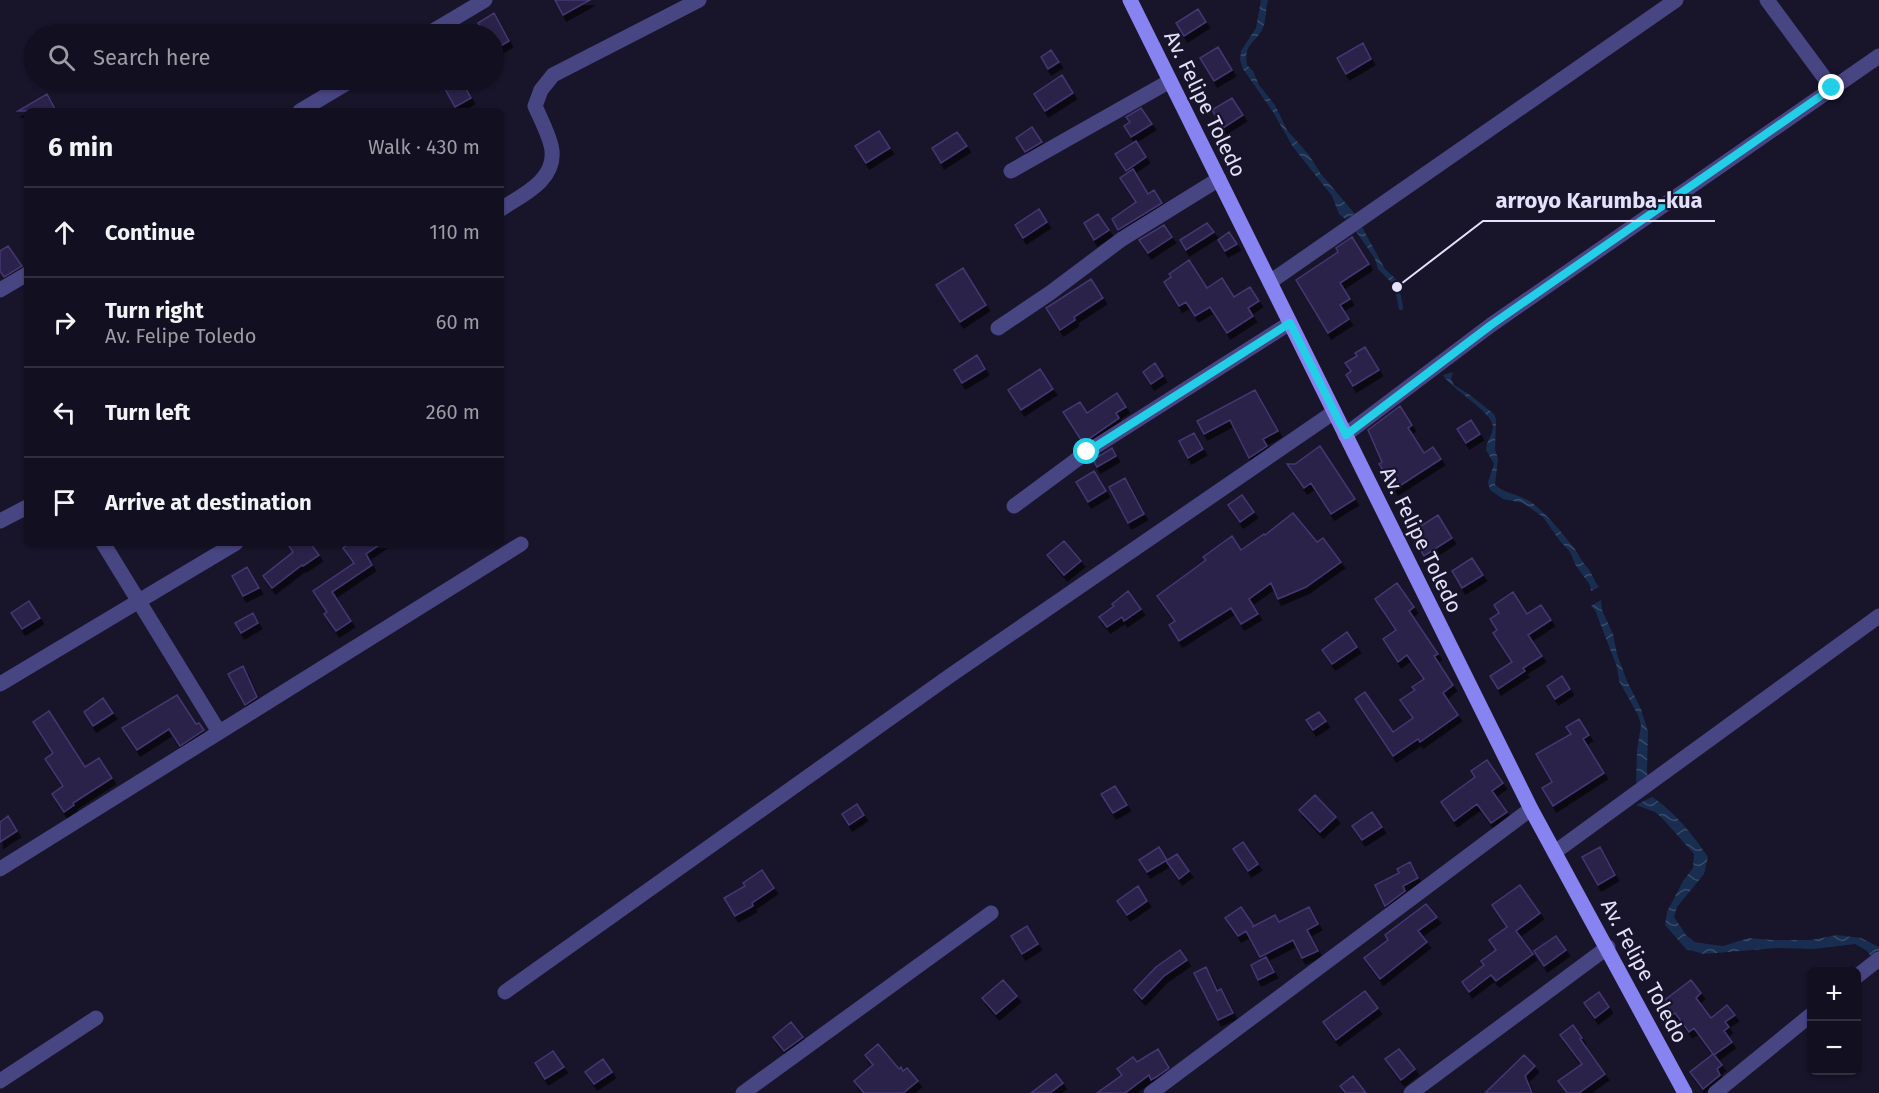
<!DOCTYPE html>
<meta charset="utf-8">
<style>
:root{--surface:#120f20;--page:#1b1829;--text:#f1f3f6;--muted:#9c9ca5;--line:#312f3e}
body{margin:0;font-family:"Fira Sans",sans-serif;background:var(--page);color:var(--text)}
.controls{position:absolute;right:18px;bottom:18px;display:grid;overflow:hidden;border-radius:9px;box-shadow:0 2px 4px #0004}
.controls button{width:54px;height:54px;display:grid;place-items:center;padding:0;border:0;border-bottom:2px solid var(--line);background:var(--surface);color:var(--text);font:30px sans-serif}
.stop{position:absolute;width:18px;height:18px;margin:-14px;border:4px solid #23cfe6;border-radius:50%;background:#fff}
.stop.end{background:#23cfe6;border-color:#fff;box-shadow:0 2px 6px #0008}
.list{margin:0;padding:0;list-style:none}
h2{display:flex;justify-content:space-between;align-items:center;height:78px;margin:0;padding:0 24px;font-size:26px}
h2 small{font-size:20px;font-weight:400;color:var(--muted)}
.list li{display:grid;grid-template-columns:39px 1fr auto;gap:18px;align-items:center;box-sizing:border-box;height:90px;padding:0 24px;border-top:2px solid var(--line)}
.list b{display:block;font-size:22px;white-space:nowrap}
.list p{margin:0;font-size:20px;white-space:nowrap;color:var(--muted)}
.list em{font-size:20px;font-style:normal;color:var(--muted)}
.icon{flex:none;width:33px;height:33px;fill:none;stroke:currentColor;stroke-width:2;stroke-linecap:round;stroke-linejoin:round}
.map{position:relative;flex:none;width:1879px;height:1093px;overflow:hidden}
.search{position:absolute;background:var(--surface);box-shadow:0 2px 4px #0004;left:24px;top:24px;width:480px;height:66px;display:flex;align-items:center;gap:15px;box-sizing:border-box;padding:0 21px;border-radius:33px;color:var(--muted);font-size:22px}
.panel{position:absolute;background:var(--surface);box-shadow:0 2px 4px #0004;left:24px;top:108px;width:480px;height:438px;border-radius:9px}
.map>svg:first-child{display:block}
</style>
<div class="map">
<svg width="1879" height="1093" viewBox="0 0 1879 1093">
<defs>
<pattern id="water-waves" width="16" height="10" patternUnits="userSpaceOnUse" patternTransform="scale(1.5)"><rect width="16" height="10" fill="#182d4f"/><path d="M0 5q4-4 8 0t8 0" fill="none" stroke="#394b69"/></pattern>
<filter id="shadow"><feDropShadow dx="3.5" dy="6" stdDeviation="0" flood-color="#0009"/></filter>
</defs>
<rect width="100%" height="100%" fill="#18142a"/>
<path fill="url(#water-waves)" d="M1261 0H1268C1265 9 1267 21 1262 30 1253 45 1244 44 1247 65L1253 71 1259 85 1275 105 1287 130 1309 155 1321 174 1355 214 1345 219 1339 214 1332 196 1293 147 1273 112 1243 69 1240 60 1241 51 1256 28Z
M1362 227 1385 269 1399 282 1403 290 1395 294 1392 283 1378 269 1375 259 1355 230Z
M1453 372 1451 379 1454 385 1470 395 1494 414 1496 419 1495 450 1498 459 1495 485C1506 495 1523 494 1536 506 1551 519 1562 533 1574 548 1579 554 1581 561 1587 567 1592 573 1594 581 1599 587L1591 591 1590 585 1576 566 1570 552 1560 541 1543 517 1523 503 1503 499 1490 490 1488 482 1494 464 1486 450C1486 442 1493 434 1493 427 1493 412 1452 390 1443 375Z
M1601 600 1602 610 1613 634 1617 654 1627 681 1641 709 1648 732 1647 771 1648 779 1636 787 1637 750 1641 725 1638 715 1619 681 1617 667 1595 610 1591 606Z
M1652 797C1673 810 1694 836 1708 857L1704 874 1677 907 1674 917 1686 935 1695 942 1707 944 1723 946 1749 938 1772 940H1811L1837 935 1861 938 1879 947V954L1873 959 1867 951 1855 944 1814 949 1776 948 1704 954 1686 949 1665 925 1667 912 1683 881 1693 868 1694 854 1662 818 1655 812 1636 805Z"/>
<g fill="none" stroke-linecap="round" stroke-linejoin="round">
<path stroke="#182d4f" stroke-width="4.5" d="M1397 287 1401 308"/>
</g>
<path fill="#2b2349" stroke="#443772" stroke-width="1.5" filter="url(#shadow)" d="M555 0H590L563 15Z
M1198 9 1206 22 1184 36 1176 23Z
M494 13 509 41 494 50V34H484L478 23Z
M1363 43 1371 59 1346 74 1337 58Z
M1218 47 1232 70 1214 81 1200 58Z
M1051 50 1059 62 1048 69 1041 57Z
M1062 75 1073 93 1045 111 1034 94Z
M440 80H461L471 98 455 107Z
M47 94 56 111H18Z
M1232 98 1243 115 1223 128 1212 110Z
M1141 108 1152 124 1131 137 1124 126 1130 122 1126 117Z
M1032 127 1042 142 1025 152 1016 138Z
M879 131 890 148 866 163 855 146Z
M957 132 967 146 941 163 932 148Z
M1136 141 1146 157 1126 171 1115 154Z
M1133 169 1148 194 1154 190 1162 203 1118 230 1112 219 1136 202 1120 178Z
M1039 209 1047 222 1023 238 1015 225Z
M1098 214 1109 230 1094 240 1084 223Z
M1207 223 1214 232 1186 250 1180 240Z
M1164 225 1172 237 1148 253 1139 240Z
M1229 232 1237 244 1225 251 1218 240Z
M1352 237 1369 264 1340 283 1350 299 1340 305 1349 319 1328 333 1296 280 1338 252 1336 248Z
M8 246 22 266 4 277 0 271V251Z
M1189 260 1207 288 1222 278 1234 297 1250 287 1259 301 1248 308 1253 316 1227 333 1210 307 1195 316 1186 302 1179 306 1164 282 1171 277 1169 274Z
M963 268 986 305 960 322 936 285Z
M1091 279 1103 298 1074 317 1075 320 1060 330 1046 308Z
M1365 347 1379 370 1353 386 1346 375 1351 371 1345 363 1357 356 1355 353Z
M977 355 985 369 962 383 954 370Z
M1155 363 1163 376 1151 384 1143 372Z
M1040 369 1053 389 1021 410 1008 390Z
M1255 390 1278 431 1263 439 1267 446 1249 458 1230 420 1204 434 1197 421Z
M1117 393 1126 407 1116 413 1119 418 1083 443 1063 412 1080 402 1087 413Z
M1400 406 1412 425 1408 428 1424 453 1433 447 1441 459 1395 489 1379 464 1382 462 1368 430Z
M1471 420 1480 434 1466 443 1457 429Z
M1194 433 1203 449 1188 458 1179 441Z
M1320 446 1355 499 1331 514 1311 483 1304 488 1287 464H1295Z
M1112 448 1116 456 1097 467 1093 460Z
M1094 471 1106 491 1088 502 1076 482Z
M1125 478 1144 514 1128 523 1109 487Z
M1242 495 1254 512 1240 522 1228 505Z
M1293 513 1317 542 1323 538 1341 562 1306 587 1278 599 1271 583 1249 599 1258 614 1241 624 1231 608 1179 641 1169 625 1175 621 1157 596 1206 560 1203 557 1232 536 1241 550 1264 534 1265 535Z
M1438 515 1452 538 1424 556 1410 533Z
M1064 541 1081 561 1064 575 1047 555Z
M287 543H310L319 555 303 566 302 565 272 588 263 576 293 552Z
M350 543H382L366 554 372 565 332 592 351 621 336 631 324 614 327 612 313 591 354 563 343 548Z
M1472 558 1483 575 1462 588 1452 571Z
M247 567 259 588 243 596 232 576Z
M1397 583 1414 607 1409 611 1438 654 1434 656 1453 685 1443 693 1458 715 1420 742 1418 739 1393 756 1355 699 1365 692 1393 732 1413 718 1400 700 1415 690 1412 687 1424 679 1407 655 1398 662 1383 639 1396 630 1375 599Z
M1128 591 1141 609 1124 621 1122 617 1107 627 1099 617 1114 606 1112 604Z
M1513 592 1527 614 1541 605 1551 620 1528 635 1542 656 1523 668 1525 671 1498 689 1490 676 1512 662 1493 633 1497 630 1490 619 1499 613 1494 605Z
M29 601 40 618 22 629 11 613Z
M253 613 258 623 241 633 235 623Z
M1347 632 1357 647 1332 664 1322 650Z
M243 666 257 697 245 705 228 674Z
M1562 676 1570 689 1555 699 1547 686Z
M177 695 196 724 199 723 204 730 180 746 169 729 137 750 122 728Z
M103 698 113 713 93 726 84 712Z
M49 711 85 767 99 758 112 778 73 803 74 805 64 812 52 794 63 786 45 759 53 753 33 722Z
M1319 712 1326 721 1313 730 1306 720Z
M1579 719 1589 735 1583 739 1604 773 1553 806 1542 788 1552 782 1536 754 1571 734 1566 727Z
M1487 760 1503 783 1492 791 1507 812 1491 823 1477 804 1454 821 1441 802 1475 777 1471 771Z
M1115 786 1127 805 1113 813 1101 794Z
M1315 795 1336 817 1320 832 1299 810Z
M857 804 864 815 849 825 842 814Z
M1372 812 1382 827 1362 840 1352 826Z
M8 816 17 831 0 842V822Z
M1243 842 1258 864 1248 871 1233 849Z
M1159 847 1167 860 1147 872 1139 860Z
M1600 847 1615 875 1598 885 1582 857Z
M1177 854 1189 871 1179 879 1166 861Z
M1410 862 1418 878 1403 886 1405 891 1385 906 1375 885 1399 873 1397 869Z
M762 870 774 888 752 903 753 906 735 916 724 898 745 886 743 883Z
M1520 885 1540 913 1516 931 1533 954 1496 981 1491 975 1469 992 1462 982 1484 965 1481 961 1496 950 1489 940 1507 927 1492 905Z
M1138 886 1147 901 1127 915 1117 901Z
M1426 904 1437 917 1418 931 1427 942 1380 979 1364 958 1388 940 1385 935Z
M1241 907 1254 926 1252 927 1275 915 1279 922 1309 907 1318 924 1307 930 1318 951 1302 958 1293 940 1260 957 1246 931 1238 936 1225 918Z
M1027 926 1038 944 1022 954 1011 936Z
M1556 936 1566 950 1544 966 1534 951Z
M1180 950 1187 960 1164 976 1142 999 1134 990 1156 967Z
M1266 957 1274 972 1258 980 1251 965Z
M1206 967 1217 991 1221 989 1233 1013 1218 1020 1194 973Z
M1003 980 1017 996 996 1014 982 998Z
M1691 980 1701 993 1696 998 1711 1018 1727 1005 1735 1015 1725 1022 1729 1027 1724 1031 1732 1042 1714 1055 1722 1065 1717 1069 1720 1075 1703 1089 1690 1072 1713 1054 1694 1028 1689 1032 1675 1013 1668 1018 1658 1005Z
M1365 991 1378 1008 1336 1040 1323 1022Z
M1599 992 1609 1007 1595 1018 1584 1003Z
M791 1022 803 1037 784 1051 773 1037Z
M1573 1025 1582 1038 1580 1039 1605 1074 1579 1093H1567L1558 1081 1582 1064 1560 1035Z
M878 1044 899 1069 901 1067 903 1071 907 1068 918 1081 903 1093H864L854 1081 873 1065 865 1055Z
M1158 1049 1169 1068 1156 1077 1151 1080 1149 1075 1125 1093H1097L1122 1075 1117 1069 1133 1057 1137 1062Z
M1399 1049 1415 1069 1401 1080 1385 1059Z
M553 1051 564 1067 545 1079 535 1063Z
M1524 1055 1535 1066 1525 1076 1532 1093H1485Z
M603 1059 612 1072 594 1084 585 1072Z
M1056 1074 1063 1083 1050 1093H1031Z
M1353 1076 1366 1093H1346L1340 1086Z"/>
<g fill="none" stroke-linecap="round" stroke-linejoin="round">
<path stroke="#484583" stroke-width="15" d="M1767 0 1832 88
M428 34 485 0
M300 111 352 80
M1011 171 1170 81
M501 209C522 195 555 181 552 151 551 138 540 118 535 106L541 90 553 75 699 0
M1270 282 1676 0
M0 290 27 274
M998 328 1050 293 1122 239 1219 179
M1345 435 1491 325 1879 56
M1014 506 1087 452 1290 323
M0 521 27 507
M103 543 219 732
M0 684 236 543
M1555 852 1879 616
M0 869 521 544
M1856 977 1879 959
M505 992 951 675 1334 412
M0 1081 96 1018
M743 1093 991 913
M1151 1093 1531 809
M1411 1093 1608 947
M1715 1093 1812 1014"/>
<path stroke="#8783f1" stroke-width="15" d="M1130 0 1531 809 1685 1093"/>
</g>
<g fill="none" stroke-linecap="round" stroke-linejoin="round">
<path stroke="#23cfe6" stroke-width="8" d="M1087 452 1290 323 1346 435 1491 325 1832 88"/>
</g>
<g text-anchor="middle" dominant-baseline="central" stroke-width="4.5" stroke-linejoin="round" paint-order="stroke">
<g font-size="21" fill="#e4e1fc" stroke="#18142a">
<text transform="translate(1205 104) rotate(64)">Av. Felipe Toledo</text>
<text transform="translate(1421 540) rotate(64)">Av. Felipe Toledo</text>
<text transform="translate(1644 971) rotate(62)">Av. Felipe Toledo</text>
</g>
</g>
<path fill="none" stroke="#e4e1fc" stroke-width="2" d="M1397 287L1483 221H1715"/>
<circle fill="#e4e1fc" stroke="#18142a" stroke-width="2" cx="1397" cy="287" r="6"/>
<g font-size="22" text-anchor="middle" font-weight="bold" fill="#e4e1fc" stroke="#18142a" stroke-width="4.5" stroke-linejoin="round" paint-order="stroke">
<text x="1599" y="208">arroyo Karumba-kua</text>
</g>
</svg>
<div class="controls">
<button>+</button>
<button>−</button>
</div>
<div class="stop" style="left:1087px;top:452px"></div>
<div class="stop end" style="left:1832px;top:88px"></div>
<div class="search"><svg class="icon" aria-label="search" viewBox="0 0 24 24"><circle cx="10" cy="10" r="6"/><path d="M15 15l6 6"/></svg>Search here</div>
<section class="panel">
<h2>6 min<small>Walk · 430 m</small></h2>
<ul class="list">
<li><svg class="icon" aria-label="ahead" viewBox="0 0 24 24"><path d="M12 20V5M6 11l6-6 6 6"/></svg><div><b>Continue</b></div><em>110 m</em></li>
<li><svg class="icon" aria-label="right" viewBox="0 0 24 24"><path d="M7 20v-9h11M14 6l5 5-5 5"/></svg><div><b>Turn right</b><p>Av. Felipe Toledo</p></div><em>60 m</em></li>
<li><svg class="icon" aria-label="left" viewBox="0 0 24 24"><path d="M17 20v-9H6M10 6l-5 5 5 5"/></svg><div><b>Turn left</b></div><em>260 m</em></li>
<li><svg class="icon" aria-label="arrive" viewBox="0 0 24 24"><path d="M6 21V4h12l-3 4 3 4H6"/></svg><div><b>Arrive at destination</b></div></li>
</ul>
</section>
</div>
